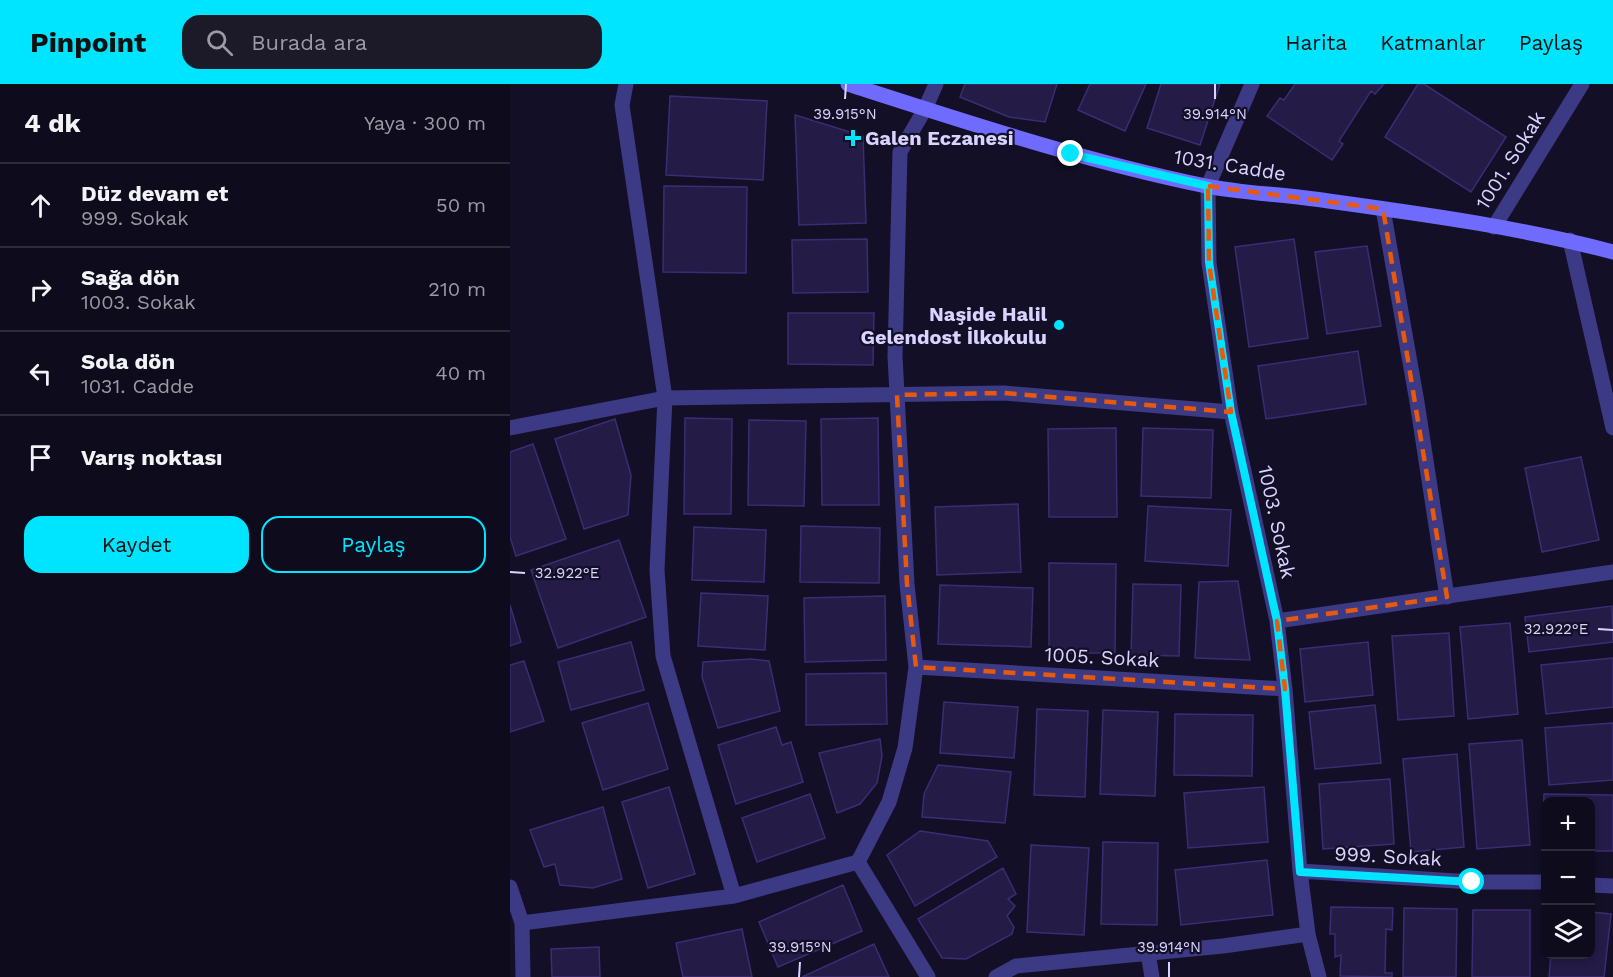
<!DOCTYPE html>
<html lang="tr">
<meta charset="utf-8">
<style>
:root{--surface:#0e0b1c;--page:#1c1929;--text:#f1f3f6;--muted:#9b9ba3;--line:#2e2b3b;--accent:#00e5ff}
body{margin:0;font-family:"Work Sans",sans-serif;background:var(--page);color:var(--text)}
.controls{position:absolute;right:18px;bottom:18px;display:grid;overflow:hidden;border-radius:12px;box-shadow:0 3px 9px #0003}
.controls button{width:54px;height:54px;display:grid;place-items:center;padding:0;border:0;border-bottom:2px solid var(--line);background:var(--surface);color:var(--text);font:30px sans-serif}
.stop{position:absolute;width:18px;height:18px;margin:-14px;border:4px solid #00e5ff;border-radius:50%;background:#fff}
.stop.end{background:#00e5ff;border-color:#fff;box-shadow:0 2px 6px #0008}
.list{margin:0;padding:0;list-style:none}
h2{display:flex;justify-content:space-between;align-items:center;height:78px;margin:0;padding:0 24px;font-size:26px}
h2 small{font-size:20px;font-weight:400;color:var(--muted)}
.list li{display:grid;grid-template-columns:39px 1fr auto;gap:18px;align-items:center;box-sizing:border-box;height:84px;padding:0 24px;border-top:2px solid var(--line)}
.list b{display:block;font-size:22px;white-space:nowrap}
.list p{margin:0;font-size:20px;white-space:nowrap;color:var(--muted)}
.list em{font-size:20px;font-style:normal;color:var(--muted)}
.actions{display:flex;gap:12px;padding:18px 24px}
.actions a{flex:1;padding:14px 0;border:2px solid var(--accent);border-radius:18px;text-align:center;font-size:21px;color:var(--accent)}
.actions .main{background:var(--accent);color:#111}
.icon{flex:none;width:33px;height:33px;fill:none;stroke:currentColor;stroke-width:2;stroke-linecap:round;stroke-linejoin:round}
.map{position:relative;flex:none;width:1103px;height:893px;overflow:hidden}
header{display:flex;align-items:center;gap:36px;box-sizing:border-box;height:84px;padding:0 30px;background:var(--accent);color:#111}
header strong{font-size:28px}
nav{display:flex;gap:33px;margin-inline-start:auto;font-size:21px}
.search{width:420px;height:54px;background:var(--page);display:flex;align-items:center;gap:15px;box-sizing:border-box;padding:0 21px;border-radius:18px;color:var(--muted);font-size:22px}
main{display:flex}
aside{flex:1;background:var(--surface)}
.map>svg:first-child{display:block}
</style>
<header>
<strong>Pinpoint</strong>
<div class="search"><svg class="icon" aria-label="search" viewBox="0 0 24 24"><circle cx="10" cy="10" r="6"/><path d="M15 15l6 6"/></svg>Burada ara</div>
<nav><a>Harita</a><a>Katmanlar</a><a>Paylaş</a></nav>
</header>
<main>
<aside>
<h2>4 dk<small>Yaya · 300 m</small></h2>
<ul class="list">
<li><svg class="icon" aria-label="ahead" viewBox="0 0 24 24"><path d="M12 20V5M6 11l6-6 6 6"/></svg><div><b>Düz devam et</b><p>999. Sokak</p></div><em>50 m</em></li>
<li><svg class="icon" aria-label="right" viewBox="0 0 24 24"><path d="M7 20v-9h11M14 6l5 5-5 5"/></svg><div><b>Sağa dön</b><p>1003. Sokak</p></div><em>210 m</em></li>
<li><svg class="icon" aria-label="left" viewBox="0 0 24 24"><path d="M17 20v-9H6M10 6l-5 5 5 5"/></svg><div><b>Sola dön</b><p>1031. Cadde</p></div><em>40 m</em></li>
<li><svg class="icon" aria-label="arrive" viewBox="0 0 24 24"><path d="M6 21V4h12l-3 4 3 4H6"/></svg><div><b>Varış noktası</b></div></li>
</ul>
<div class="actions"><a class="main">Kaydet</a><a>Paylaş</a></div>
</aside>
<div class="map">
<svg width="1103" height="893" viewBox="0 0 1103 893">
<rect width="100%" height="100%" fill="#130f26"/>
<path fill="#241b47" stroke="#3b2d73" stroke-width="1.5" d="M455 0H547L535 38 499 33 450 13Z
M580 0H636L615 47 568 26Z
M651 0H710L690 61 637 44Z
M785 0H874L865 10 861 7 829 57 833 60 822 76 757 32 770 14 774 16Z
M908 0H914L996 53 961 108 875 53Z
M160 12 257 17 253 96 156 91Z
M285 31 353 52 356 139 289 141Z
M154 102 237 103 236 189 153 188Z
M357 155 358 208 283 209 282 156Z
M784 155 798 254 739 263 725 163Z
M857 162 871 242 817 250 805 168Z
M278 229H364L363 281 278 280Z
M848 267 856 320 756 335 748 282Z
M175 334 222 335 221 430H174Z
M368 334 369 421H312L311 335Z
M105 335 121 391 118 431 74 445 45 355Z
M239 336 296 337 294 422 238 421Z
M606 344 607 433H539L538 345Z
M633 344 703 346 701 414 631 412Z
M23 360 56 455 6 472 0 453V368Z
M1071 373 1089 456 1032 468 1015 384Z
M508 420 511 488 427 491 425 423Z
M638 422 721 426 718 482 635 477Z
M291 442 370 444 369 499 290 498Z
M184 443 256 446 254 498 182 496Z
M109 456 136 533 48 564 21 486Z
M539 479 606 480 605 569H539Z
M728 497 740 576 685 574 689 498Z
M623 500 671 501 669 572 621 571Z
M430 501 523 504 521 563 428 560Z
M191 509 258 512 255 566 188 562Z
M375 512 376 576 295 578 294 514Z
M0 521 11 558 0 562Z
M1102 522 1103 558 1019 568 1015 533Z
M1000 539 1008 630 958 635 950 543Z
M939 549 944 632 888 636 882 552Z
M121 558 134 606 61 626 48 578Z
M858 558 863 611 795 618 790 565Z
M1103 574V623L1036 630 1031 581Z
M241 575 259 577 270 627 208 644 192 593 193 578Z
M14 577 34 637 0 648V581Z
M376 589 377 640 296 641V590Z
M434 618 508 623 504 674 430 669Z
M138 619 158 685 93 706 72 639Z
M865 621 871 679 805 685 799 628Z
M527 625 578 627 575 713 524 711Z
M593 626 648 628 645 712 590 710Z
M665 630 743 631 742 692 664 691Z
M1103 639V696L1039 701 1035 644Z
M266 643 272 661 281 658 293 698 226 720 208 661Z
M370 655 372 672 367 699 350 720 327 729 309 669Z
M1012 656 1020 761 967 765 959 660Z
M947 670 954 763 901 768 893 675Z
M428 681 501 688 495 739 412 733 414 710Z
M880 695 884 760 813 765 809 700Z
M159 703 185 790 138 804 112 718Z
M754 703 758 758 678 764 674 709Z
M300 710 315 754 247 778 232 734Z
M1034 710 1103 711V767H1080V718H1036V753H1033Z
M93 723 112 795 83 804 50 801 45 780 34 783 20 746Z
M410 747 478 757 487 773 405 822 377 771Z
M593 758 648 759 647 841 591 840Z
M521 761 579 764 574 851 517 848Z
M757 776 763 831 671 841 665 786Z
M493 784 506 810 498 815 505 822 497 832 504 843 502 850 456 875 432 874 408 835Z
M333 801 352 847 268 883 249 838Z
M821 823 883 824 882 846 876 845 875 889H882V893L830 892 831 871 825 873V850H820Z
M894 824 947 825 946 893H893Z
M963 826H1020V893H962Z
M1080 828 1101 830 1094 893H1039L1041 870H1080Z
M232 845 242 893H173L166 859Z
M364 860 379 893H292Z
M89 863 90 893H42L41 865Z"/>
<g fill="none" stroke-linecap="round" stroke-linejoin="round">
<path stroke="#3d3a85" stroke-width="15" d="M116 0 112 21 155 314 147 486 153 572 224 812
M742 0 698 102 699 179 721 328 767 537 775 605 790 787 798 850 809 893
M873 125 907 318 937 513
M984 143 1072 0
M1060 156 1103 344
M0 344 155 314 494 309 721 328
M767 537 1103 488
M406 583 775 605
M348 778 418 893
M790 787 962 798H1036
M1080 801 1103 802
M0 803 12 839 13 893
M12 839 224 812 348 778 379 718 395 664 406 583 397 500 385 272 390 68 415 25 426 0
M638 869 642 893
M486 893 506 882 713 862 798 850"/>
<path stroke="#6f6bff" stroke-width="15" d="M338 0C456 38 574 77 696 102 731 109 768 110 804 115 904 129 1005 142 1103 168"/>
</g>
<g fill="none" stroke-linecap="round" stroke-linejoin="round">
<path stroke="#00e5ff" stroke-width="8" d="M561 70 698 102 699 178 721 328 767 537 775 605 790 788 962 798"/>
</g>
<path fill="none" stroke="#e8590c" stroke-width="4.5" stroke-dasharray="12 8" stroke-linejoin="round" d="M698 102 873 125 937 513 767 537 775 605 406 583 397 500 387 311 494 309 721 328 699 179Z"/>
<path fill="none" stroke="#d9d4ff" stroke-width="2" d="M335 15 336 0M705 15V0M0 488 15 489M1088 545 1103 546M289 893 290 878M659 893V878"/>
<g fill="#00e5ff" stroke="#130f26" stroke-width="2">
<path d="M340 45h6v6h6v6h-6v6h-6v-6h-6v-6h6z"/>
<circle cx="549" cy="241" r="6"/>
</g>
<g text-anchor="middle" dominant-baseline="central" stroke-width="4.5" stroke-linejoin="round" paint-order="stroke">
<g font-size="20" font-weight="bold" fill="#d9d4ff" stroke="#130f26" text-anchor="start">
<text x="355" y="54">Galen Eczanesi</text>
<text x="537" y="230" text-anchor="end">Naşide Halil<tspan x="537" dy="23">Gelendost İlkokulu</tspan></text>
</g>
<g font-size="20" fill="#d9d4ff" stroke="#130f26">
<text transform="translate(1000 76) rotate(-58)">1001. Sokak</text>
<text transform="translate(720 81) rotate(9)">1031. Cadde</text>
<text transform="translate(767 438) rotate(78)">1003. Sokak</text>
<text transform="translate(592 573) rotate(3)">1005. Sokak</text>
<text transform="translate(878 772) rotate(3)">999. Sokak</text>
</g>
</g>
<g font-size="15" text-anchor="middle" fill="#d9d4ff" stroke="#130f26" stroke-width="4.5" stroke-linejoin="round" paint-order="stroke">
<text x="335" y="35">39.915°N</text>
<text x="705" y="35">39.914°N</text>
<text x="57" y="494">32.922°E</text>
<text x="1046" y="550">32.922°E</text>
<text x="290" y="868">39.915°N</text>
<text x="659" y="868">39.914°N</text>
</g>
</svg>
<div class="controls">
<button>+</button>
<button>−</button>
<button><svg class="icon" aria-label="layers" viewBox="0 0 24 24"><path d="M12 4l9 5-9 5-9-5zM3 14l9 5 9-5"/></svg></button>
</div>
<div class="stop" style="left:962px;top:798px"></div>
<div class="stop end" style="left:561px;top:70px"></div>
</div>
</main>
